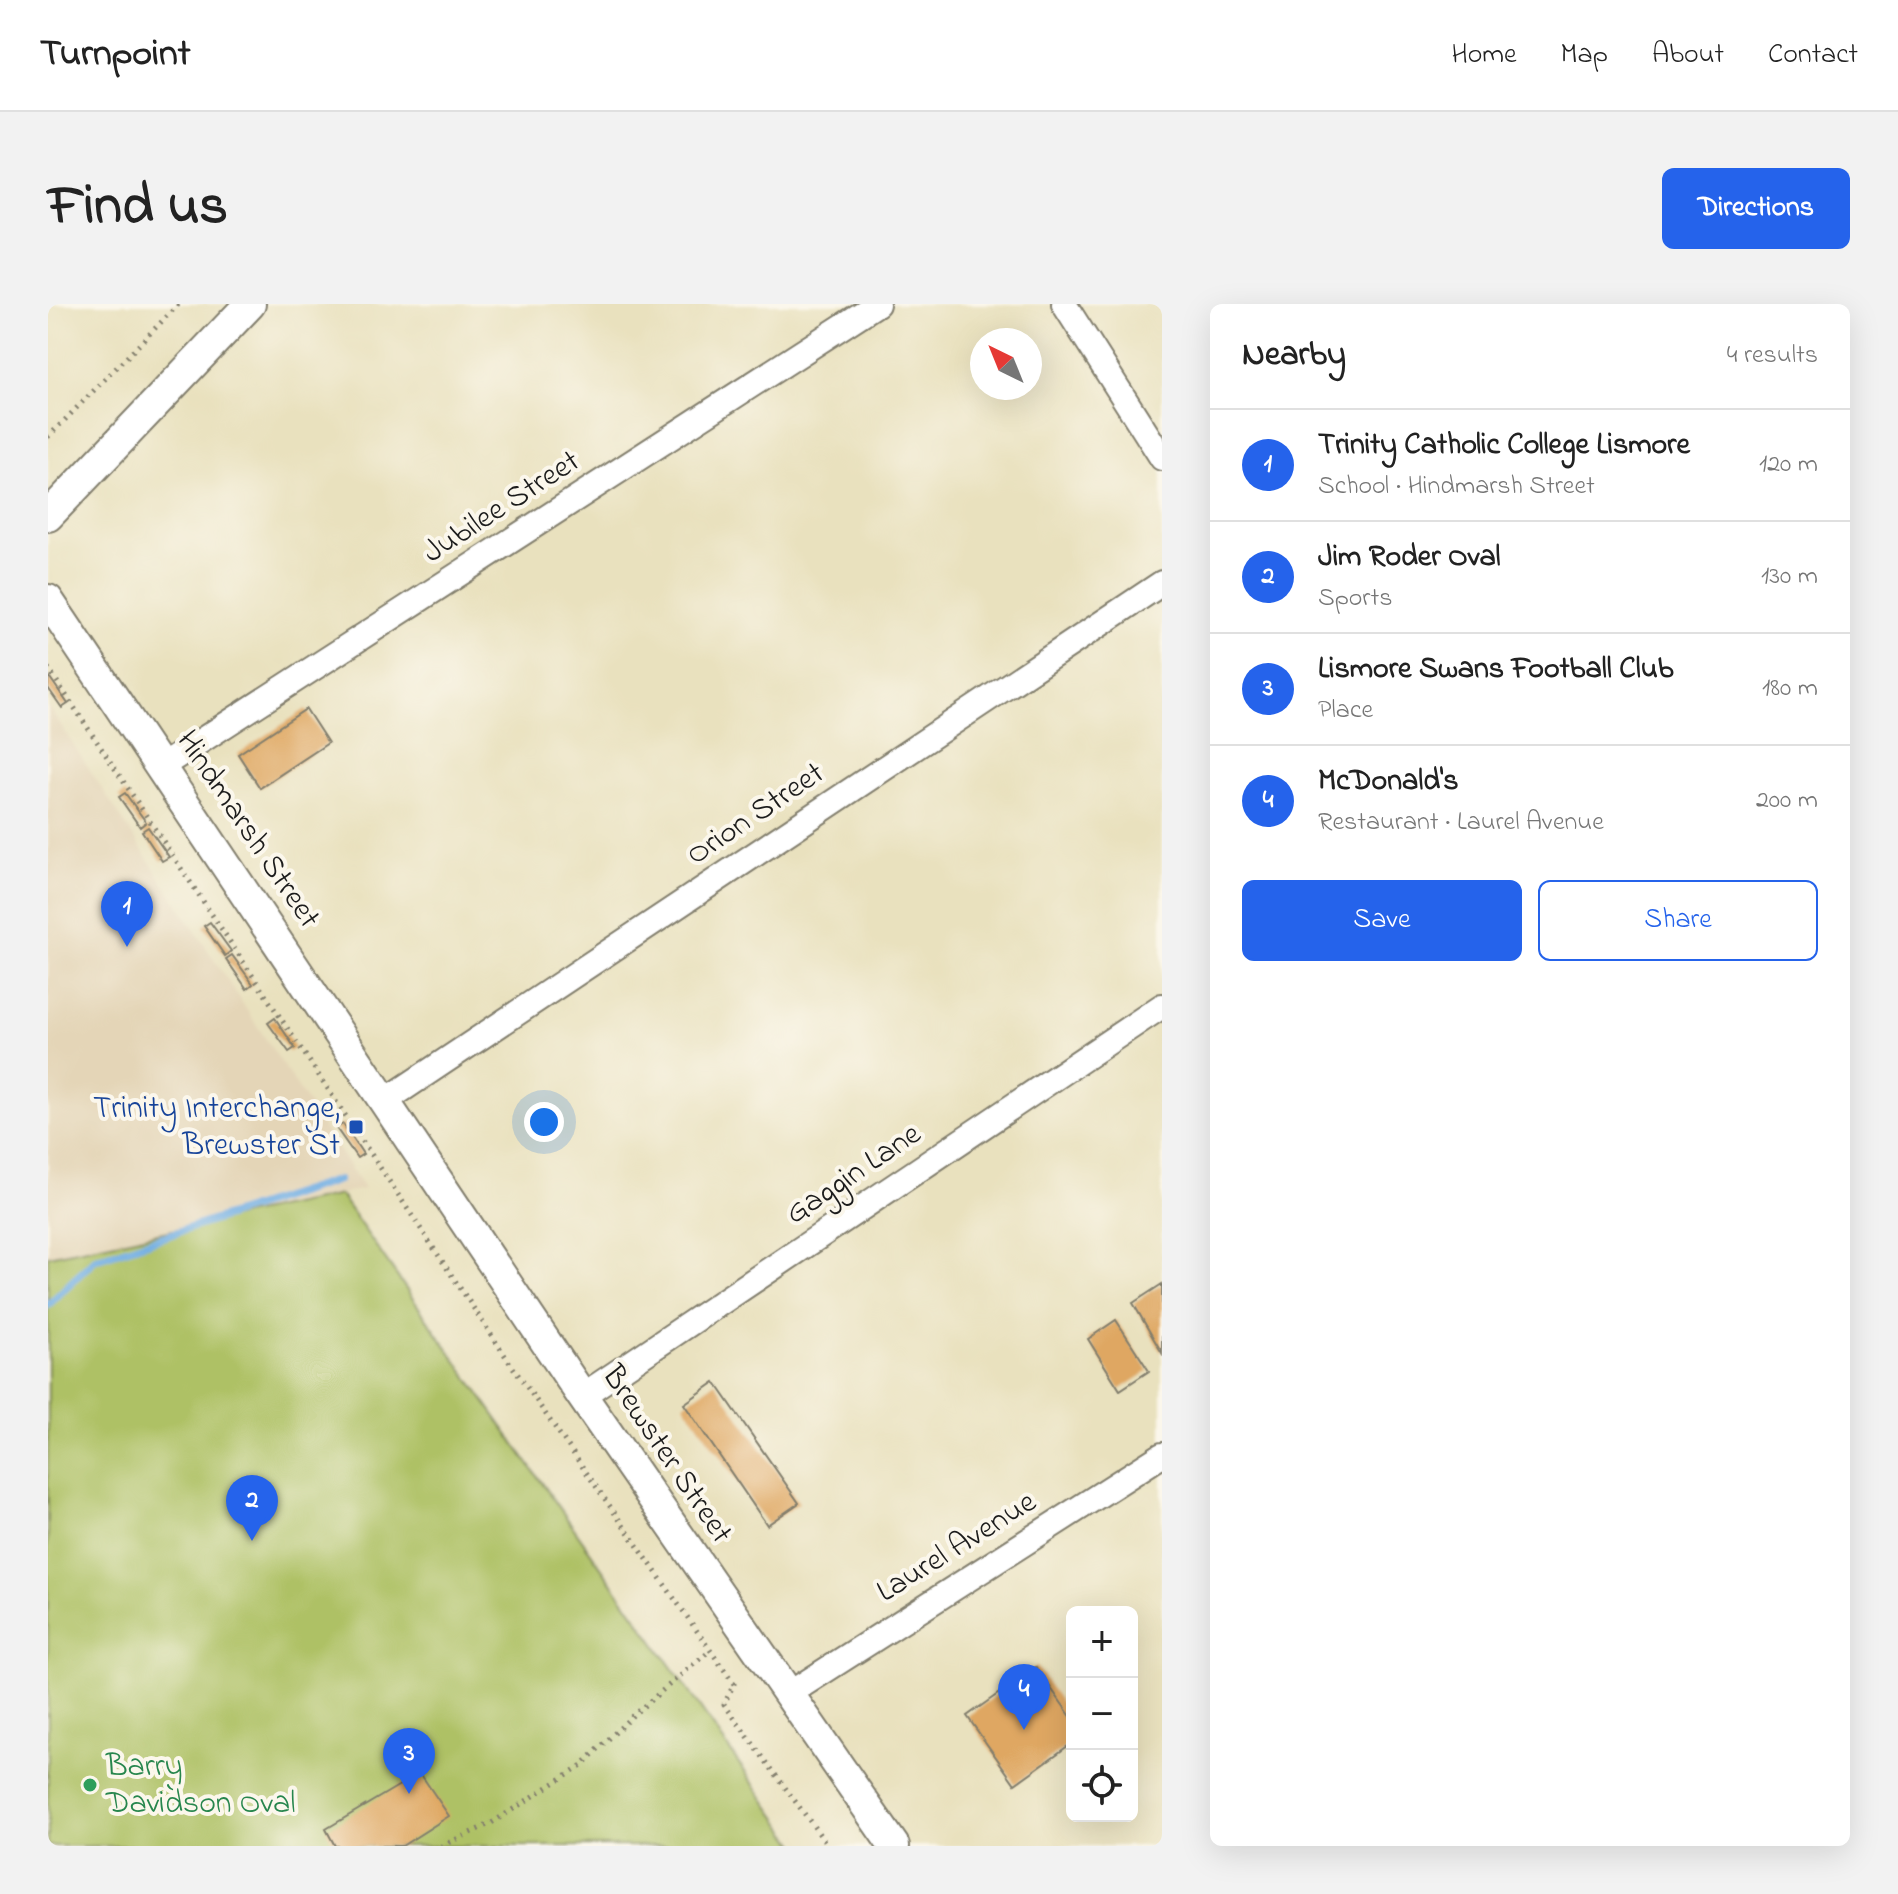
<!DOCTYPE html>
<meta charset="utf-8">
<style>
:root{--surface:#fff;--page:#f2f2f2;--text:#222;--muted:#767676;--line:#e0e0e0;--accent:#2563eb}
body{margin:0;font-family:"Indie Flower",sans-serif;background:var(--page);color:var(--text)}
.controls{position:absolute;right:24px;bottom:24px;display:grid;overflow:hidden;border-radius:12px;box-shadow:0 8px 32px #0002}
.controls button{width:72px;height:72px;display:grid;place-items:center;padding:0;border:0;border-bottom:2px solid var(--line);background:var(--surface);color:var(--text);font:40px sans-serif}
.compass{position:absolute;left:922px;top:24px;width:72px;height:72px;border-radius:50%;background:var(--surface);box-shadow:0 8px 32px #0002;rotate:317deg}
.you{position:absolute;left:496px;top:818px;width:28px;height:28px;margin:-20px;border:6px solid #fff;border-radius:50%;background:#1a73e8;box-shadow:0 0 0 12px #1a73e833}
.badge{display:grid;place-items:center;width:52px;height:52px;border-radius:50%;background:var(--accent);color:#fff;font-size:26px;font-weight:700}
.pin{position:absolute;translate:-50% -66px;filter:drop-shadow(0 2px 4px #0008)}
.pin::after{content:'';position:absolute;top:42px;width:28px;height:24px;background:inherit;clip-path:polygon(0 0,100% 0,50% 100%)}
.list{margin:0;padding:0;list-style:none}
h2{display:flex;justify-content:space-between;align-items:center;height:104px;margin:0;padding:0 32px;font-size:34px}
h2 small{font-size:26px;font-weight:400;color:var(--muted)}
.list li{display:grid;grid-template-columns:52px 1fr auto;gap:24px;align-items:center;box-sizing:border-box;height:112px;padding:0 32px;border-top:2px solid var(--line)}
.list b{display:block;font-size:30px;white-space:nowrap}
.list p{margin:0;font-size:26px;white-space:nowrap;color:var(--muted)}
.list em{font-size:26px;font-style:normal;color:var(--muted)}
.actions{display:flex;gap:16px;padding:24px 32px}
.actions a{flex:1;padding:18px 0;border:2px solid var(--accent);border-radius:12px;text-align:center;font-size:28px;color:var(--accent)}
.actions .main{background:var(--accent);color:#fff}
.icon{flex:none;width:44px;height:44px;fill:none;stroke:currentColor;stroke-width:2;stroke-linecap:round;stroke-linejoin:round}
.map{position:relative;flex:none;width:1114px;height:1542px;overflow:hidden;border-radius:12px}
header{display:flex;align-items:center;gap:48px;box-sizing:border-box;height:112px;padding:0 40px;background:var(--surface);border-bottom:2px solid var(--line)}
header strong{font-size:38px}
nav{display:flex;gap:44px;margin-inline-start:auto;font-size:28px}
.intro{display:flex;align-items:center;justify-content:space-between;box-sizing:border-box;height:192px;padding:0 48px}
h1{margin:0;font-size:56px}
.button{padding:20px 36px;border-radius:12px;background:var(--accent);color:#fff;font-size:28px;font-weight:700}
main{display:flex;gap:48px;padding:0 48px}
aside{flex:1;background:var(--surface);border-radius:12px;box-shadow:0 8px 32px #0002}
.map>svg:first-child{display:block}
</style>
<header>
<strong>Turnpoint</strong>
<nav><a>Home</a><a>Map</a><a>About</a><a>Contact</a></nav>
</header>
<div class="intro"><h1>Find us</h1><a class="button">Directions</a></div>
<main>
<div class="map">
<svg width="1114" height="1542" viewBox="0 0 1114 1542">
<rect width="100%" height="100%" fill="#fbf7ec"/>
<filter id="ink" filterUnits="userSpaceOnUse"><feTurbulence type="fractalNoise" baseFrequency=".0125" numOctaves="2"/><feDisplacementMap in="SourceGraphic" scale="16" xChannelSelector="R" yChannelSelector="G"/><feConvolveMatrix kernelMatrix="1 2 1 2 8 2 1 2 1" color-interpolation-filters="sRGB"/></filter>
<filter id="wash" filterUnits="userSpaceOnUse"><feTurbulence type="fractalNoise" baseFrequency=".006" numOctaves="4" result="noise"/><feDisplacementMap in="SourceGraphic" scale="32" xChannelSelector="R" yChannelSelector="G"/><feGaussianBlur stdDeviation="1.8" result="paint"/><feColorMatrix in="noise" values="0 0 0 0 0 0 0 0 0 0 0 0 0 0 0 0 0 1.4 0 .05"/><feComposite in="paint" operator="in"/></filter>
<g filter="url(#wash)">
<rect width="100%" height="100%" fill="#e9e1be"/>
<path fill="#e4d5b7" d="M0 402 316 885 0 952Z"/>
<path fill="#aec165" stroke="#656e40" stroke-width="2" d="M292 891 749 1542H0V952Z"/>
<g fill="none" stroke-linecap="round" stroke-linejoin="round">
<path stroke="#71aee3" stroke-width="8" d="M0 1001 47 955 290 876"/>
</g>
<g id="blocks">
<path fill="#dfa762" d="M0 371 20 400 14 404 0 384Z
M258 405 280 439 212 484 190 450Z
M77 489 98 518 92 523 71 493Z
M100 523 121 553 114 557 94 527Z
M162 618 183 647 177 652 156 622Z
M184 651 205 680 199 685 178 655Z
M227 714 247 744 241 748 220 719Z
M295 820 315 850 309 854 288 824Z
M1114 980V1049L1085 999Z
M1068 1016 1101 1067 1072 1086 1040 1035Z
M667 1078 751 1199 719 1221 636 1100Z
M988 1363 1024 1414V1439L967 1480 919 1412Z
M372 1469 401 1512 354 1542H287L278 1525Z"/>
</g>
</g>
<g filter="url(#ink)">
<use href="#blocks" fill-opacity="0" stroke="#827e6d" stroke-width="2"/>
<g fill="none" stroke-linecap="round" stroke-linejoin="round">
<g stroke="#827e6d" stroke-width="28">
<path id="minor" d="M1016 0 1114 154
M114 462 829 0
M337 797 1114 279
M534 1092 1114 702
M739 1391 1114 1151"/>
</g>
<g stroke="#827e6d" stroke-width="34">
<path id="tertiary" d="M0 212 202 0
M0 296 534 1092 846 1542"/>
</g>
<path stroke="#827e6d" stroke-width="5" stroke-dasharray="2 6" stroke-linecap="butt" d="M0 133 131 0
M0 364 462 1059 686 1380 676 1400 780 1542
M393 1542 442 1520 534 1461 585 1411 663 1346"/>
<use href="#minor" stroke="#fff" stroke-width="24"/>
<use href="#tertiary" stroke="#fff" stroke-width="30"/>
</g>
</g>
<rect fill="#1a4fb4" stroke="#fbf7ec" stroke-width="3" x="300" y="815" width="16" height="16" rx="4"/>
<circle fill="#2e9e5b" stroke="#fbf7ec" stroke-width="3" cx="42" cy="1481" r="8"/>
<g text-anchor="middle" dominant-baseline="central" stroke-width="8" stroke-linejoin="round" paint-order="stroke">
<g font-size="32" fill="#1c1c1c" stroke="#fbf7ec">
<text transform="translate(454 204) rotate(-33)">Jubilee Street</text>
<text transform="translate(708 511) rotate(-34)">Orion Street</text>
<text transform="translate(199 526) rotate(56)">Hindmarsh Street</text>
<text transform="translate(806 871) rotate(-34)">Gaggin Lane</text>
<text transform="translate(618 1151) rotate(56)">Brewster Street</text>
<text transform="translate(909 1244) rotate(-32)">Laurel Avenue</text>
</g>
<g font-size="32" fill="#164399" stroke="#fbf7ec" text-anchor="end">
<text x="292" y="805">Trinity Interchange,<tspan x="292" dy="37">Brewster St</tspan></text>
</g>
<g font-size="32" fill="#27864d" stroke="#fbf7ec" text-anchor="start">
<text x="58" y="1463">Barry<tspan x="58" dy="37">Davidson Oval</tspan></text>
</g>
</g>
</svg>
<div class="controls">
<button>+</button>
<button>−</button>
<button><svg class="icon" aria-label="locate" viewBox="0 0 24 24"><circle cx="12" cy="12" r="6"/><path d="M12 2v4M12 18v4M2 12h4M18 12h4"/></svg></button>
</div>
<svg class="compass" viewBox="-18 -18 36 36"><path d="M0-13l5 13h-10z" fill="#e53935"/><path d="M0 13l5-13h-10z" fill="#767676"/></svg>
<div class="you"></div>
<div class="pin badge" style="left:79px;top:643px">1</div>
<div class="pin badge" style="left:204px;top:1237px">2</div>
<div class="pin badge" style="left:361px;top:1490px">3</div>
<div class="pin badge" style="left:976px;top:1426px">4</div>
</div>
<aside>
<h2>Nearby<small>4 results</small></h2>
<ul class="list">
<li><span class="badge">1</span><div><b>Trinity Catholic College Lismore</b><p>School · Hindmarsh Street</p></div><em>120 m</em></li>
<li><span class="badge">2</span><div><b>Jim Roder Oval</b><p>Sports</p></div><em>130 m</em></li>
<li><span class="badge">3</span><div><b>Lismore Swans Football Club</b><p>Place</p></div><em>180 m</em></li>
<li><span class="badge">4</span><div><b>McDonald's</b><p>Restaurant · Laurel Avenue</p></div><em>200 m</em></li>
</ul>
<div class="actions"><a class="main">Save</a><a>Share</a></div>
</aside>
</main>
